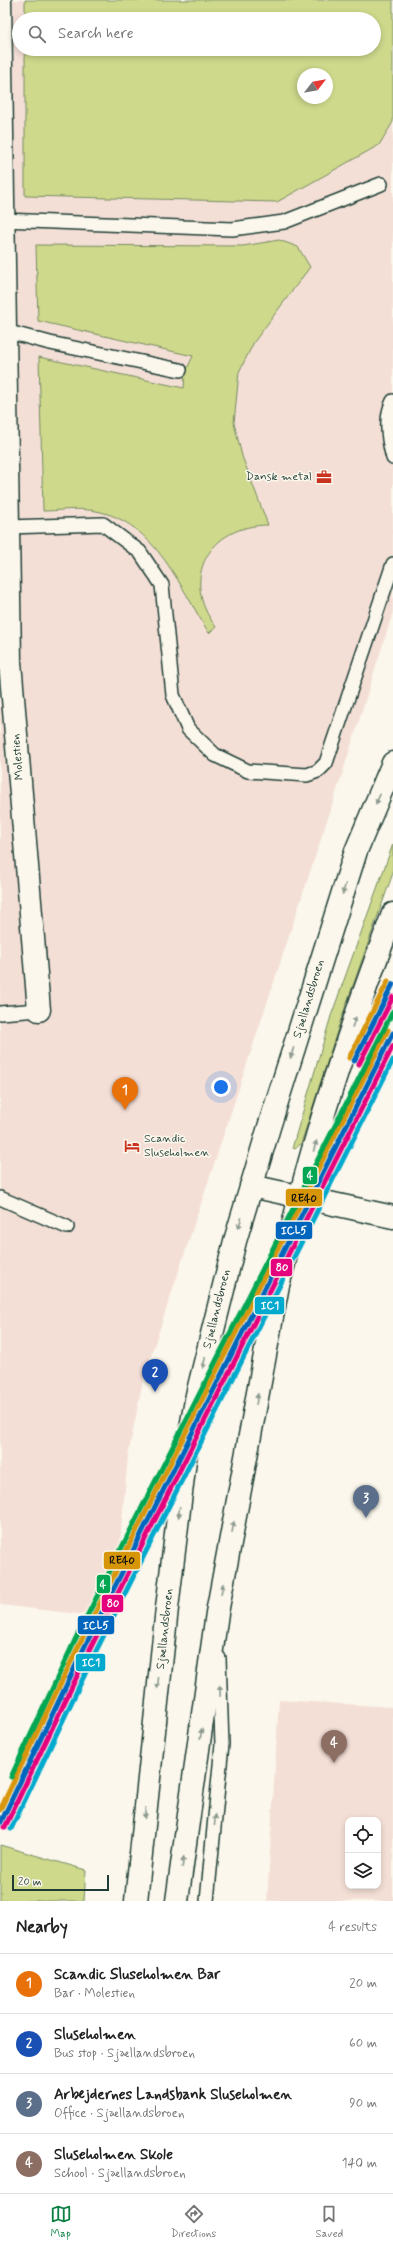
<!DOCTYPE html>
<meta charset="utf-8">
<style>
:root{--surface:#fff;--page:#f2f2f2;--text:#222;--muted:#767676;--line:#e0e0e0;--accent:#0b8043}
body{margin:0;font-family:Mynerve,sans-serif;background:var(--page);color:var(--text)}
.controls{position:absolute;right:12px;bottom:12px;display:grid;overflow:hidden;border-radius:8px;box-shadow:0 2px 6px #0003}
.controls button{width:36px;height:36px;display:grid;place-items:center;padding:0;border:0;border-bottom:1px solid var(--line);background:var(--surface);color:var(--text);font:20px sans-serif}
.compass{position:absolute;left:297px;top:68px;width:36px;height:36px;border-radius:50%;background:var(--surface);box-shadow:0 2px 6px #0003;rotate:59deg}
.scale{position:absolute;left:12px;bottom:10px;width:97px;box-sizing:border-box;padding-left:4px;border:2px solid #1f3d34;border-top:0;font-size:11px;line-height:14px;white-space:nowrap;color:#1f3d34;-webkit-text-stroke:3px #fbf7ec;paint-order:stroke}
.you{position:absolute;left:221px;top:1087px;width:14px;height:14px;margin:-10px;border:3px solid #fff;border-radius:50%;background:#1a73e8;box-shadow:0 0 0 6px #1a73e833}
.badge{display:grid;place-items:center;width:26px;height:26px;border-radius:50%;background:var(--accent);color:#fff;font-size:13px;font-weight:700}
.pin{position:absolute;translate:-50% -33px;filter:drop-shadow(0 1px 2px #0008)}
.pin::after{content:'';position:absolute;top:21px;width:14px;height:12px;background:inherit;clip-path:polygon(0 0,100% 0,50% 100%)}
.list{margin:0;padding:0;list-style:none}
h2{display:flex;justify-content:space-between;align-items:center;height:52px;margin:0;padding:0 16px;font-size:17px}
h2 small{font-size:13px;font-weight:400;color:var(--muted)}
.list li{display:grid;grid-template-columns:26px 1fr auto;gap:12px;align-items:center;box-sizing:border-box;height:60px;padding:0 16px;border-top:1px solid var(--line)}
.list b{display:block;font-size:15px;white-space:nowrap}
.list p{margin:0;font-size:13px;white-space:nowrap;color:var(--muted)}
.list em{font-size:13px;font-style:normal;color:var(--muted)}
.icon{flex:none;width:22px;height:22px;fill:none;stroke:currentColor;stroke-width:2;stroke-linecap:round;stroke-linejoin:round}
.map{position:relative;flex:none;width:393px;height:1901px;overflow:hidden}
.search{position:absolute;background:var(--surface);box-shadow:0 2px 6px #0003;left:12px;right:12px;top:12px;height:44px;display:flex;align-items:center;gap:10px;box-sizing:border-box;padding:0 14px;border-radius:22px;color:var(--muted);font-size:15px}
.sheet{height:292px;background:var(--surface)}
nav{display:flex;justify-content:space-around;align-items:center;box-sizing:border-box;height:56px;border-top:1px solid var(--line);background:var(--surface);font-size:11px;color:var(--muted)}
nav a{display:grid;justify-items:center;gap:2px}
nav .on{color:var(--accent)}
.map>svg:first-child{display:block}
</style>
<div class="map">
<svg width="393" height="1901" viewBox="0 0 393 1901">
<rect width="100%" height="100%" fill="#fbf7ec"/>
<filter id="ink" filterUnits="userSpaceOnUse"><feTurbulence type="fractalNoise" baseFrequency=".025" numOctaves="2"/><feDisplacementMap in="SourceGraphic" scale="8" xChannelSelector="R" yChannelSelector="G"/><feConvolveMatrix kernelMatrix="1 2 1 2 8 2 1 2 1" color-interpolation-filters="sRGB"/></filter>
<g filter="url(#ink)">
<path fill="#f4dfd6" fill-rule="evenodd" d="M0 0H393V612L340 781 143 1380 128 1456 113 1618 0 1605ZM19 19H374V49H19ZM303 74H327V98H303Z
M279 1700 393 1707V1901H267ZM348 1820H378V1886H348Z"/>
<path fill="#ced98c" stroke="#768b60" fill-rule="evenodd" d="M25 0H393V122L379 145 277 202 25 196V49H374V19H25ZM303 74H327V98H303Z
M279 240 298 247 310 267 254 342 239 372 234 423 242 456 268 525C209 525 179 579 216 627L209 633C178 584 153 517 89 510 74 508 58 511 43 511L39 357 184 388 185 373 193 356 38 321 36 245 243 246Z
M393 844V873L340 1022 301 1144 295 1149 293 1148V1145L331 1016Z
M0 1845 86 1870 84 1901H0Z"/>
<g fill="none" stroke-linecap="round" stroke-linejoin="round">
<g stroke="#1f3d34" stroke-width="16">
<path id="lane" d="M3 220 232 229 284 222 381 184
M5 331 50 343 180 370
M393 401C384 418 388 440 393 458
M8 527 103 524 140 552 162 585 173 695 188 729 215 755 248 771 307 775 318 771 326 763 393 564
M0 1013 39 1010
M0 1198 67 1227
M207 1901 222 1744 219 1658"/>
</g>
<g stroke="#1f3d34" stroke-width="25">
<path id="street" d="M0 0 10 662 39 1010"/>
</g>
<g stroke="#1f3d34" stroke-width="25">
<path id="secondary" d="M251 1186 393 1217
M136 1901 167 1608 185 1460 197 1395 235 1241 269 1127 356 851 393 763
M177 1901 217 1613 278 1285C287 1256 292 1226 300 1197 325 1101 358 1006 393 914"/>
</g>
<use href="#lane" stroke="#fbf7ec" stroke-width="13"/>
<use href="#street" stroke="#fbf7ec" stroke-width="22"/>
<use href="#secondary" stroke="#fbf7ec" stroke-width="22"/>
<g stroke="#fbf7ec" stroke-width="8">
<path id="rail-1" d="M354 1061 393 984
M0 1824 85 1646 393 1033"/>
</g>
<g stroke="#fbf7ec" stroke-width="8">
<path id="rail-2" d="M359 1064 393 997
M5 1827 90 1649 393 1046"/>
</g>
<g stroke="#fbf7ec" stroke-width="8">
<path id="rail-3" d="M349 1058 388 981
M0 1810 80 1643 388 1030"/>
</g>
<g stroke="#fbf7ec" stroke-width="8">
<path id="rail-4" d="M11 1829 96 1651 393 1060"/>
</g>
<g stroke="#fbf7ec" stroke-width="8">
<path id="rail-5" d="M11 1777 75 1640 393 1011"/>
</g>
<use href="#rail-1" stroke="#0065bd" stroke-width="5"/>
<use href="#rail-2" stroke="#e5007d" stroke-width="5"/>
<use href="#rail-3" stroke="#d79608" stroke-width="5"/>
<use href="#rail-4" stroke="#00a9ce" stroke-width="5"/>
<use href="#rail-5" stroke="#00a651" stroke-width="5"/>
</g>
<defs><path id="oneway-solid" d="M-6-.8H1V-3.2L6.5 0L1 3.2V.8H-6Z"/></defs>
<g fill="#8d9a90">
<use href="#oneway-solid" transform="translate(378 799) rotate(113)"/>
<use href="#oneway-solid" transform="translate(344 889) rotate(107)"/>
<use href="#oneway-solid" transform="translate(354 1022) rotate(-70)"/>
<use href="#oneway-solid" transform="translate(292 1053) rotate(107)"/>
<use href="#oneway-solid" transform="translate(315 1146) rotate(-74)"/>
<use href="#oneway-solid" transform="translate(240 1223) rotate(106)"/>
<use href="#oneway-solid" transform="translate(204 1363) rotate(103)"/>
<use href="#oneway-solid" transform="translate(257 1399) rotate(-80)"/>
<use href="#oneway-solid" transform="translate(179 1512) rotate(97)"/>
<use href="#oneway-solid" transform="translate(233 1527) rotate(-80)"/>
<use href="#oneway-solid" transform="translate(222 1589) rotate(-79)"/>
<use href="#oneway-solid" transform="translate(158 1683) rotate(96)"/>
<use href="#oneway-solid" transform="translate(220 1691) rotate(-92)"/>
<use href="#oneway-solid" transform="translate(201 1734) rotate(-82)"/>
<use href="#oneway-solid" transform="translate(145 1813) rotate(96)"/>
<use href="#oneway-solid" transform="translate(215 1820) rotate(-84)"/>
<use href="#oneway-solid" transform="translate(183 1862) rotate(-82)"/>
</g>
</g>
<defs>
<g id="office-bare" transform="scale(1.2)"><path d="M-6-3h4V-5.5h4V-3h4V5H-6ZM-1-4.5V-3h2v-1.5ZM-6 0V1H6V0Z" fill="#c8321e" stroke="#fbf7ec" stroke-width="2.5" paint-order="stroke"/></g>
<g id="hotel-bare" transform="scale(1.2)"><path d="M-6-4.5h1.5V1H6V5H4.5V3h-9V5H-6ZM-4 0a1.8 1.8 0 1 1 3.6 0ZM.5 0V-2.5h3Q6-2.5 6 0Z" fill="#c8321e" stroke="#fbf7ec" stroke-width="2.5" paint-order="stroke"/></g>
</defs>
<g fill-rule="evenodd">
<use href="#office-bare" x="324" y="477"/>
<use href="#hotel-bare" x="132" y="1146"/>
</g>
<g text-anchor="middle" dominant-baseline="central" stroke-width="3" stroke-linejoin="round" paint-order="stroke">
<g font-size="12" fill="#1f3d34" stroke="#fbf7ec" text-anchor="end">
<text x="312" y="477">Dansk metal</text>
<text x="144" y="1139" text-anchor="start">Scandic<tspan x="144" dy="14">Sluseholmen</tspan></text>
</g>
<g font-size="12" fill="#1f3d34" stroke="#fbf7ec">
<text transform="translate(18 757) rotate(-95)">Molestien</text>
<text transform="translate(309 999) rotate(-73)">Sjællandsbroen</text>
<text transform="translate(217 1309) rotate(-76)">Sjællandsbroen</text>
<text transform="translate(165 1629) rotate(-84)">Sjællandsbroen</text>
</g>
</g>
<g stroke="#fbf7ec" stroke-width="1.5">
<rect x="302" y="1166" width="16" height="19" rx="4" fill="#00a651"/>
<rect x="285" y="1188" width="38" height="19" rx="4" fill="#d79608"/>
<rect x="275" y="1221" width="38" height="19" rx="4" fill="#0065bd"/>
<rect x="270" y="1258" width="23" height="19" rx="4" fill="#e5007d"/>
<rect x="254" y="1296" width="31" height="19" rx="4" fill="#00a9ce"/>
<rect x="103" y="1551" width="38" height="19" rx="4" fill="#d79608"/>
<rect x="96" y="1574" width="15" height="20" rx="4" fill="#00a651"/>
<rect x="101" y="1594" width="23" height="19" rx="4" fill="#e5007d"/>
<rect x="77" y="1615" width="38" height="20" rx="4" fill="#0065bd"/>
<rect x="75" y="1653" width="31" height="19" rx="4" fill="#00a9ce"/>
</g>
<g font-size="11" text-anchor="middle" font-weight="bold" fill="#fff">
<text x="310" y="1179">4</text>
<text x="294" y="1234">ICL5</text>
<text x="282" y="1271">80</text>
<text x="270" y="1309">IC1</text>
<text x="103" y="1588">4</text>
<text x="113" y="1607">80</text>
<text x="96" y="1629">ICL5</text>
<text x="91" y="1666">IC1</text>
</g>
<g font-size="11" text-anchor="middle" font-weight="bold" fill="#111">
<text x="304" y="1202">RE40</text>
<text x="122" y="1564">RE40</text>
</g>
</svg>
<div class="controls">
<button><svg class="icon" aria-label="locate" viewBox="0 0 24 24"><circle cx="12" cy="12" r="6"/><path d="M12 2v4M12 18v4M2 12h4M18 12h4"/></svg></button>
<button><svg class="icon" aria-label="layers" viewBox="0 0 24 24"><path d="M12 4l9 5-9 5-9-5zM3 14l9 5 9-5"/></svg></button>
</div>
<svg class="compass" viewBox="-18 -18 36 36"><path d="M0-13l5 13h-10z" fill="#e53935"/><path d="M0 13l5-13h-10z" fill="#767676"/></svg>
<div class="scale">20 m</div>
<div class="you"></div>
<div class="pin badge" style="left:125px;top:1110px;background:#e8710a">1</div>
<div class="pin badge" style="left:155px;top:1392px;background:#1a4fb4">2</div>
<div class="pin badge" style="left:366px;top:1518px;background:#5c6f8a">3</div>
<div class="pin badge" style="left:334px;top:1763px;background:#8d6e63">4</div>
<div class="search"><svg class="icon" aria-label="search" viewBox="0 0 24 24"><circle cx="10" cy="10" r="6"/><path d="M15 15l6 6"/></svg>Search here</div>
</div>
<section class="sheet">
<h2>Nearby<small>4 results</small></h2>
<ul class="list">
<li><span class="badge" style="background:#e8710a">1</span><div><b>Scandic Sluseholmen Bar</b><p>Bar · Molestien</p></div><em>20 m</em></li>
<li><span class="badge" style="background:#1a4fb4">2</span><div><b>Sluseholmen</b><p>Bus stop · Sjællandsbroen</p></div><em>60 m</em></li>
<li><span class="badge" style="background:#5c6f8a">3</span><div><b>Arbejdernes Landsbank Sluseholmen</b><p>Office · Sjællandsbroen</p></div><em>90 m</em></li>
<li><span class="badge" style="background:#8d6e63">4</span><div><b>Sluseholmen Skole</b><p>School · Sjællandsbroen</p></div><em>140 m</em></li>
</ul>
</section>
<nav>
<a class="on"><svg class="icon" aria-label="map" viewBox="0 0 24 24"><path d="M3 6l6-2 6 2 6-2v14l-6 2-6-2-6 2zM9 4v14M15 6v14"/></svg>Map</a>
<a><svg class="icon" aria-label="directions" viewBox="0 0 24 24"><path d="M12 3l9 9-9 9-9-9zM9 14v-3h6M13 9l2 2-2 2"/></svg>Directions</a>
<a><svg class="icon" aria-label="saved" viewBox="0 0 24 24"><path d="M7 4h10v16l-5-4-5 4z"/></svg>Saved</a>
</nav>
